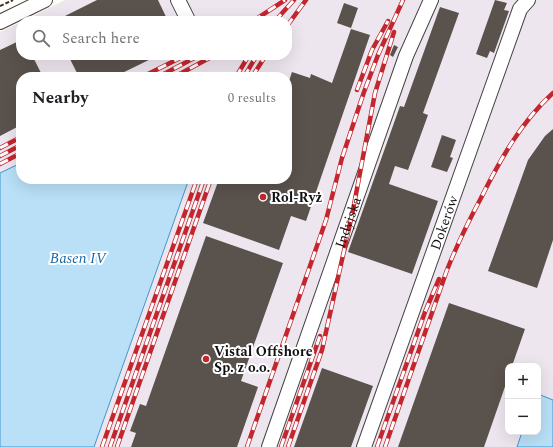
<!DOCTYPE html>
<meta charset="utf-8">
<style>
:root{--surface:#fff;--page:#f2f2f2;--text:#202124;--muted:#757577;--line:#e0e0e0}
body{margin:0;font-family:Spectral,serif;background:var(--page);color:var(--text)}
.controls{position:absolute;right:12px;bottom:12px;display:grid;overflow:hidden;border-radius:8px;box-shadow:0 4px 16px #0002}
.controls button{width:36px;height:36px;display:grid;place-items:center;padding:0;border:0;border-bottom:1px solid var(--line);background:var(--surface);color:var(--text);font:20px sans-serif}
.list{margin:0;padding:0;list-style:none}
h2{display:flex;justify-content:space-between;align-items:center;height:52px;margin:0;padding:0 16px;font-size:17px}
h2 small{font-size:13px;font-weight:400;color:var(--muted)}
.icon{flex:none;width:22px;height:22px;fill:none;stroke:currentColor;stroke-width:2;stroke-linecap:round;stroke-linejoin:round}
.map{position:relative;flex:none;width:553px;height:447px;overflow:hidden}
.search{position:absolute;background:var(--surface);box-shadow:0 4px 16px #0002;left:16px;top:16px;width:276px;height:44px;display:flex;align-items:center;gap:10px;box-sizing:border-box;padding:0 14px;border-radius:16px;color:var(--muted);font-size:15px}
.panel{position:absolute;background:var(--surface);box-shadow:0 4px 16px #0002;left:16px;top:72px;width:276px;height:112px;border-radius:16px}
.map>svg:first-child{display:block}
</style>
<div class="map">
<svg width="553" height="447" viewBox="0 0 553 447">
<rect width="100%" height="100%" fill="#fffdf5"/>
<path fill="#eee6ef" d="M65 0H553V400L538 394V366H508V432H522L517 447H94L189 179H287V77H21V163L0 173V32L21 22V55H287V21H23Z"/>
<path fill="#b9e0f7" stroke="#3f96cf" d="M21 163V179H189L94 447H0V173Z
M538 394 553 400V447H517L522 432H538Z"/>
<path fill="#5a524d" d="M97 0H158L168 21H55Z
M495 0 507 3 504 10 509 11 494 53 490 51 487 58 476 54Z
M344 3 358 8 351 28 337 23Z
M440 7 459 13 423 113 428 115 408 170 395 166 389 184 438 201 412 274 348 252 400 106 404 107Z
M351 29 370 35 306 221 291 216 279 250 203 223 219 179H287V87L292 72 310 78 311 74 332 83Z
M21 40V55H32L43 77H21V125L0 136V50Z
M394 45 398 47 393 57 390 55Z
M68 55H159L114 77H79Z
M553 129V240L537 288 488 271 528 160 545 136Z
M442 135 456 140 450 157 453 158 447 172 431 167Z
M206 236 283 263 241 381 258 387 237 447H131L136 433 130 431 140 404 146 406Z
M449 303 525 329 512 366H508V378L484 447H398Z
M322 368 373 386 351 447H294Z"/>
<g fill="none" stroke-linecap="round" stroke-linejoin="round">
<g stroke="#444" stroke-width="16">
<g id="minor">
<path d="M178 0 187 18"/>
<path d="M0 22 45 0"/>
<path id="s1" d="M269 447 406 56 431 0"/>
<path id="s2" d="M364 447 520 9 528 0"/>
</g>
</g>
<path stroke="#333" stroke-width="2" stroke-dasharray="4 2" stroke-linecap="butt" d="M0 6 13 0"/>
<use href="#minor" stroke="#fff" stroke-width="14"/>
<g stroke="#c4262e" stroke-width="4.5">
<path id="rail" d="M253 21 285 0
M275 21 294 0
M287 26 306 0
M142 77 186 55
M158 77 200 55
M174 77 215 55
M236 77 249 55
M244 77 257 55
M252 77 266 55
M357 90 372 50 388 21
M0 148 21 137
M0 156 21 145
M0 164 21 153
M102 447 197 179
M110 447 204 179
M117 447 211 179
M247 447 326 220 342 158 364 92 378 55 403 0
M281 447 320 336
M288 447 322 350 326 332 353 210 375 93 394 32
M377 447 425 312 439 279
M385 447 447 270C457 245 468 222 481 198 500 160 521 122 553 93"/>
</g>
<use href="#rail" stroke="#fff" stroke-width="3" stroke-dasharray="9" stroke-linecap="butt"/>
</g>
<g fill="#c4262e" stroke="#fff" stroke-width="1.5">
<circle cx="263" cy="197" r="4"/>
<circle cx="206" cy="359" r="4"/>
</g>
<g text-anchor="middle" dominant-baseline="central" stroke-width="4" stroke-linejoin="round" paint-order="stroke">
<g font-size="14" font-weight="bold" fill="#111" stroke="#fff" text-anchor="start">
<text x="271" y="197">Rol-Ryż</text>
<text x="214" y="351">Vistal Offshore<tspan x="214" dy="16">Sp. z o.o.</tspan></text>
</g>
<g font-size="14" fill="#111" stroke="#fff">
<text stroke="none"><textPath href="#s2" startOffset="238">Dokerów</textPath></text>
<text stroke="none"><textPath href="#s1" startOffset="238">Indyjska</textPath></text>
</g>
<g font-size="15" font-style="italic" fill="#1768a6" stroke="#fff">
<text x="78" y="258">Basen IV</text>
</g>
</g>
</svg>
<div class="controls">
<button>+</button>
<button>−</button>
</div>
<div class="search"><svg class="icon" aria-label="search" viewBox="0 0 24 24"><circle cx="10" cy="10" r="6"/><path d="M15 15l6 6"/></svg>Search here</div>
<section class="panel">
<h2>Nearby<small>0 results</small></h2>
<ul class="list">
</ul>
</section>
</div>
